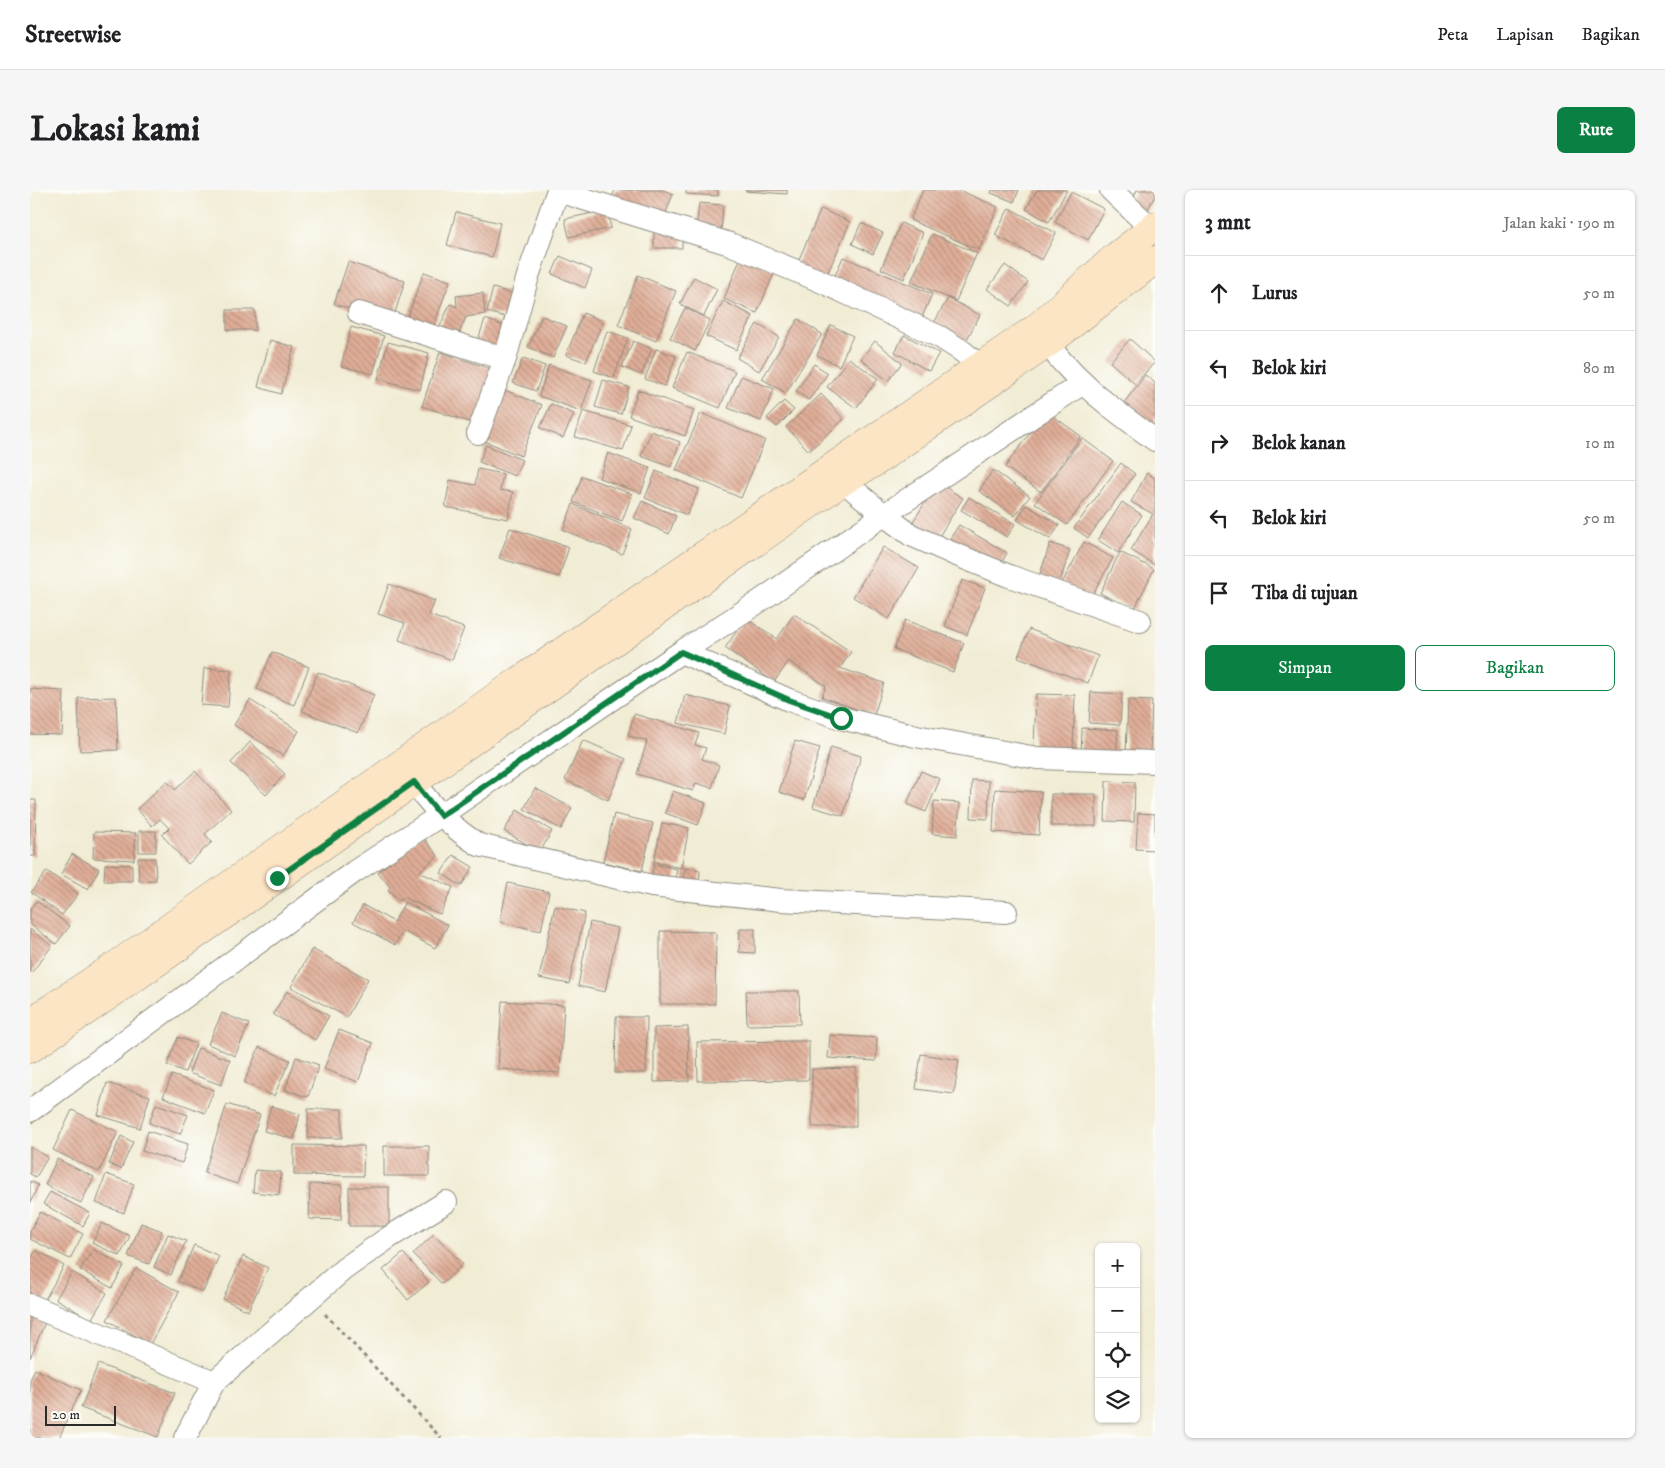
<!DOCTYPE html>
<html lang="id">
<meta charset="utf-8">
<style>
:root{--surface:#fff;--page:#f6f6f6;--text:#202124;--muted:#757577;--line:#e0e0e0;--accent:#0b8043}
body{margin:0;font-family:"IM FELL DW Pica",serif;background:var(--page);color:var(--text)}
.controls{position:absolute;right:15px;bottom:15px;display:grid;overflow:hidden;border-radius:8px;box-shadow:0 1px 4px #0004}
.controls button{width:45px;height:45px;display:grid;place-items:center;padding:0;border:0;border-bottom:1px solid var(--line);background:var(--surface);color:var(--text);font:25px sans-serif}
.scale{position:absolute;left:15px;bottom:12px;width:71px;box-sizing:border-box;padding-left:5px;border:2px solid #2b2b2b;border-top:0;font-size:14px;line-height:18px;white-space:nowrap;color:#2b2b2b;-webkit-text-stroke:4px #fdfcf7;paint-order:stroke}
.stop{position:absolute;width:15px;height:15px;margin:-11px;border:4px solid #0b8043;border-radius:50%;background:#fff}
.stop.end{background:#0b8043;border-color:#fff;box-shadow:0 1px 5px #0008}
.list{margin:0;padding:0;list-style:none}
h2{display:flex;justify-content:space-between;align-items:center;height:65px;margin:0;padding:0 20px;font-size:21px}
h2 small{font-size:16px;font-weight:400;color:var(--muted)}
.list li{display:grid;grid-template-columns:32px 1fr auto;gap:15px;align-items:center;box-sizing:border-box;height:75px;padding:0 20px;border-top:1px solid var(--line)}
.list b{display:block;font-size:19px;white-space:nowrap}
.list em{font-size:16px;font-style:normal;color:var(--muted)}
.actions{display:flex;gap:10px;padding:15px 20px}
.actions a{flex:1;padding:11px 0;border:1px solid var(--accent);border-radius:8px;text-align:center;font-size:18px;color:var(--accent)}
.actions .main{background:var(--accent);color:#fff}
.icon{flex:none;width:28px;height:28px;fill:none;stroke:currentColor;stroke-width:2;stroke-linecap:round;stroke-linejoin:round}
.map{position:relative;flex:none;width:1125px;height:1248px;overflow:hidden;border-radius:8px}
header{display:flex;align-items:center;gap:30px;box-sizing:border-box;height:70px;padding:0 25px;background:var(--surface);border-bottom:1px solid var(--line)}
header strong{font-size:24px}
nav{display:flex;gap:28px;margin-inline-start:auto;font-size:18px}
.intro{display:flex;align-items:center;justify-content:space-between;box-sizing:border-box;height:120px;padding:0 30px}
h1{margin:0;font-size:35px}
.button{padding:12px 22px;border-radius:8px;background:var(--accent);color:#fff;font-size:18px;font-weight:700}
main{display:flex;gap:30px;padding:0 30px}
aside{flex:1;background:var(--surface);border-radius:8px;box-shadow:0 1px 4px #0004}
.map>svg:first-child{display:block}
</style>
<header>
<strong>Streetwise</strong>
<nav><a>Peta</a><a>Lapisan</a><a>Bagikan</a></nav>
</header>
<div class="intro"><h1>Lokasi kami</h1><a class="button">Rute</a></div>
<main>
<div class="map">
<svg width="1125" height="1248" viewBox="0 0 1125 1248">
<defs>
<pattern id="building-back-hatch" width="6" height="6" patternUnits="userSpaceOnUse" patternTransform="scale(1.25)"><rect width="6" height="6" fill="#e0ae98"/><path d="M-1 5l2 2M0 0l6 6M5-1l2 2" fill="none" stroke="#b68e7c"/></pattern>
</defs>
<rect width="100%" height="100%" fill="#fdfcf7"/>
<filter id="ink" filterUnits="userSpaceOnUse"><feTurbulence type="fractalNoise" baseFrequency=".02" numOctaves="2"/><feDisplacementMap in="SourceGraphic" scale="10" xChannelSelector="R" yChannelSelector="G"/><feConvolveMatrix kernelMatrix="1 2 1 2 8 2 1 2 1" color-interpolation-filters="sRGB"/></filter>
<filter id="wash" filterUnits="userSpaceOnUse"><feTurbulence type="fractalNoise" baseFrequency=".0096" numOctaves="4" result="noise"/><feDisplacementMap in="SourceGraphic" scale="20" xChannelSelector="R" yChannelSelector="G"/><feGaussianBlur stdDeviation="1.12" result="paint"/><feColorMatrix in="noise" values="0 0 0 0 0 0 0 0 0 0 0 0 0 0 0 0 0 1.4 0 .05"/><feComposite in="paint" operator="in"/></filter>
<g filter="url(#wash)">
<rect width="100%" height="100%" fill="#f1ecd4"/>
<g id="blocks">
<path fill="url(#building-back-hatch)" d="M585 0H633L643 4 634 28 582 7Z
M656 0H688V6L656 4Z
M715 0H757V4L715 1Z
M893 0H929L968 17 949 60 880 30Z
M962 0H989L984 12 961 3Z
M1007 0H1037L1019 32 996 19Z
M1107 0H1125V6L1116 22 1100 13Z
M1041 2 1074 19 1058 50 1025 32Z
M669 13 693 15 691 43 666 42Z
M979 18 1026 43 1012 70 965 45Z
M791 19 820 32 795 89 766 76Z
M577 20 581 38 539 47 535 29Z
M426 22 470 33 462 67 417 55Z
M831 33 853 43 843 64 822 54Z
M871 33 893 43 874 89 851 79Z
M624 41H652V58H624Z
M902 44 947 63 926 111 881 92Z
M530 66 562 80 555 98 522 84Z
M711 67 745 81 727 123 694 109Z
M813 67 902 104 890 132 801 95Z
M318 72 375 91 362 132 304 114Z
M975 75 998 92 981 116 957 99Z
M394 82 420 91 401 143 375 134Z
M608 85 646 101 626 151 588 135Z
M664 87 687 99 674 126 650 114Z
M463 98 482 103 476 127 457 122Z
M453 103 455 124 436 127 425 153 406 145 420 114 427 117 426 106Z
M918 108 950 125 932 158 900 140Z
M693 111 723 126 706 160 676 146Z
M655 118 680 130 665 161 640 148Z
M197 120H225V140H197Z
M553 123 573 131 556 172 536 165Z
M512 126 537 136 523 168 498 157Z
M455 129 475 136 466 162 446 156Z
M768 129 792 144 756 203 732 189Z
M727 134 749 147 729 181 707 168Z
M801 135 823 146 809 176 787 165Z
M321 137 354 146 343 184 311 176Z
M577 141 598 148 584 188 564 181Z
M874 145 909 163 899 181 865 162Z
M1100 149 1125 172 1105 194 1080 172Z
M240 150 264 157 251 204 228 197Z
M603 151 622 159 611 185 592 177Z
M845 151 872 173 858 191 831 169Z
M358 152 399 163 390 200 348 189Z
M626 159 646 166 635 196 615 189Z
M410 162 464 180 445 234 392 216Z
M657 162 705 181 690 218 642 198Z
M493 168 515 176 506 201 483 193Z
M819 168 848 189 826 218 797 197Z
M784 174 798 183 779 210 766 201Z
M519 175 562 190 551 221 509 206Z
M1115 185 1125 193V237L1094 213Z
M711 186 744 199 731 231 698 218Z
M573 190 599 197 591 224 565 217Z
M472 199 512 215 491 266 452 250Z
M608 200 664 220 655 246 599 226Z
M791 204 814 229 779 261 756 237Z
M754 211 764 220 747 237 737 228Z
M521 214 544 224 533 248 510 238Z
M553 221 601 235 593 261 545 247Z
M1016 221 1051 246 1011 302 975 277Z
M671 223 735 250 711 308 646 280Z
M621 241 650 252 641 277 611 266Z
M1052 248 1083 271 1037 335 1005 313Z
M456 255 492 270 485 286 449 272Z
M578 263 620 278 611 303 569 288Z
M1091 273 1105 284 1058 348 1044 338Z
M448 279 473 284 470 300 483 302 478 329 415 317 420 290 445 295Z
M963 280 1000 306 985 326 949 301Z
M626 281 669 299 657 325 615 308Z
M1117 283 1125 288V375L1101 360 1123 324 1101 312Z
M552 286 602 304 592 331 543 312Z
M908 293 933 308 906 351 880 336Z
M939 307 985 334 977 347 931 320Z
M612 311 646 326 639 344 604 328Z
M1092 312 1112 325 1088 363 1068 350Z
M543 314 602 339 592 364 533 340Z
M996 315 1030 335 1020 349 987 330Z
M929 335 977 363 968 379 919 350Z
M480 338 539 357 529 387 469 368Z
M1054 352 1083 368 1060 409 1032 393Z
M1020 353 1040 360 1028 398 1008 391Z
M853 357 889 378 859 429 823 407Z
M1090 362 1124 379 1104 420 1070 403Z
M932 390 955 398 937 445 915 436Z
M359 394 405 411 399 425 434 438 422 470 369 450 375 433 348 424Z
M764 424 821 462 810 478 854 493 844 525 792 507 796 496 759 471 744 492 695 458 716 428 747 449Z
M875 430 934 453 923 482 864 459Z
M999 439 1068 466 1058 493 988 467Z
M242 462 279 477 264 515 227 499Z
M174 478 201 480 198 517 171 515Z
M288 482 344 505 328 543 272 521Z
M0 499 34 501 32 545 0 544Z
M1061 502 1092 504 1090 535 1059 533Z
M1006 504 1045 505 1043 560 1004 559Z
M655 505 700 516 694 544 648 533Z
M86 507 88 560 50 561 48 508Z
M220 510 269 541 253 566 204 535Z
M1098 510 1122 511 1120 566 1096 565Z
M604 524 669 543 665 555 676 558 672 569 689 575 682 598 666 593 663 601 607 584 617 551 598 546Z
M1052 538 1088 540 1086 568 1051 566Z
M553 550 596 569 578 610 535 590Z
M765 551 790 558 774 610 749 602Z
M220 552 255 584 236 605 201 573Z
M801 557 831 566 813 626 783 617Z
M165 581 201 620 175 644 182 652 158 674 132 645 139 638 130 629 122 636 107 619 137 591 145 600Z
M891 581 910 589 896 622 877 614Z
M942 590 959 591 958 629 941 628Z
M1076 591 1105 592 1104 632 1075 631Z
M505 598 542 618 531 639 494 619Z
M965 599 1011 602 1009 645 963 642Z
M643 601 676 613 668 635 635 623Z
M1021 604H1066V636H1021Z
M0 610H6L5 666H0Z
M904 611 930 613 927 646 902 644Z
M487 620 522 641 510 662 474 641Z
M1108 623 1125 624V660L1106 659Z
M584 624 623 633 612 681 573 672Z
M632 633 659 638 651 678 624 672Z
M109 641H126V662H109Z
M64 642 106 643 104 670 63 668Z
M392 646 408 666 389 682 423 697 410 724 373 707 370 711 358 700 360 697 348 682Z
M42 664 69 679 58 699 31 684Z
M423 665 443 677 431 696 411 683Z
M108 668H125L126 690 109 691Z
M75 674 102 675V691H74Z
M624 674 647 679 644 697 620 693Z
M655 678 670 680 669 699 653 698Z
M17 681 48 704 32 725 1 702Z
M478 693 519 702 511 741 470 732Z
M6 711 40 736 26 754 0 734V719Z
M375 712 418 735 405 758 373 741 365 755 323 732 333 715 364 732Z
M525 716 555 723 539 794 509 788Z
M560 732 588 738 575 802 548 796Z
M0 739 22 756 2 782 0 781Z
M710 739H725V763L709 762Z
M630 741 686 742 685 814H630Z
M282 759 338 789 317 827 261 797Z
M257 801 299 826 285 850 243 824Z
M716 801H769L770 834 717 835Z
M472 811 534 815 530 883 468 879Z
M192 823 219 834 205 866 178 854Z
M586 827H617L616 883H585Z
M658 837 659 891 624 892V838Z
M309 840 343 853 328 892 294 879Z
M800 845 847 848 846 871 798 868Z
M148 847 166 854 155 882 137 875Z
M779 851V890L668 891 667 852Z
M229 857 260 870 244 906 214 893Z
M168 858 200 870 191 895 159 883Z
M891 864 929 870 924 904 886 899Z
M266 867 289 875 278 907 255 900Z
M826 878V937H782V879Z
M142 885 184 900 175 923 133 907Z
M77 893 120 906 110 938 68 925Z
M126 914 158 925 150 944 119 933Z
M197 914 230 925 207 994 174 983Z
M241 916 270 924 264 949 234 941Z
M278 919H312V948H278Z
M42 920 88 942 69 982 23 960Z
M118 941 158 954 152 973 112 961Z
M91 946 103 952 91 979 79 974Z
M264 955 334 956 333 986 264 985Z
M354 956H399V986H354Z
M0 957 18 967 6 987 0 984Z
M27 969 64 987 51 1013 15 995Z
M225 980 251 982 249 1005 223 1002Z
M76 984 104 994 94 1023 66 1013Z
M0 991 8 995 0 1014Z
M280 994 312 995 311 1030 279 1029Z
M319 997H359V1036H319Z
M20 1002 60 1023 53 1036 13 1014Z
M10 1022 53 1044 40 1069 0 1049V1041Z
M72 1033 100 1046 90 1066 62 1053Z
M111 1033 132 1041 119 1074 98 1066Z
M138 1044 156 1051 141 1085 124 1077Z
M404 1044 433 1074 412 1094 383 1064Z
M164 1055 189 1066 173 1102 148 1091Z
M63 1059 94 1076 82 1098 50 1080Z
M6 1060 34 1076 14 1111 0 1103V1070Z
M373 1063 399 1092 378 1110 353 1080Z
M213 1066 238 1078 218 1121 193 1109Z
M106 1078 149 1102 120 1154 77 1130Z
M42 1082 77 1103 61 1130 26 1109Z
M0 1123 16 1130 0 1168Z
M68 1174 145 1203 128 1247 51 1218Z
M5 1179 51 1200 29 1248H0V1190Z"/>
</g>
</g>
<g filter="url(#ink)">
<use href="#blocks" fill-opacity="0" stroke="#8e8c80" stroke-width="1"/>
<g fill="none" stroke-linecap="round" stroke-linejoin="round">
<g stroke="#8e8c80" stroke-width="24">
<path id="minor" d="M1081 0 1122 39
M528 1 700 54 788 90 910 147 932 161 950 176
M329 123 475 169
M1008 140C1037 186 1082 219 1125 250
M448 243 475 169 498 86 528 0
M813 291 854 325 881 345 922 363 979 386 1110 431
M651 462 759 510 811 528 886 546 1007 568 1125 572
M384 592C401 616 423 639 449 655L622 696 751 710 976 722
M0 921 324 682 411 625 651 462 730 411 854 325 1053 193
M0 1115 184 1192
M155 1248 184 1192 314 1079 358 1048 416 1012"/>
</g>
<g stroke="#8e8c80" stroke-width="29">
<path id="secondary" d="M0 832 89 773 467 506 1006 138 1085 67 1125 36
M0 859 99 792 813 291 844 273 1017 154 1125 70"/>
</g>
<path stroke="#8e8c80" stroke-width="3" stroke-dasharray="4 4" stroke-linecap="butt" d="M295 1124 411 1248"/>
<use href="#minor" stroke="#fff" stroke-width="22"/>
<use href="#secondary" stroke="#fce5c4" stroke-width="28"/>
</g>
</g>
<g fill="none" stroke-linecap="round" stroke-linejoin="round" filter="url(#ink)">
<path stroke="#0b8043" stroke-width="6" d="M247 688 384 592 411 626 651 462 759 510 811 528"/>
</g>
</svg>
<div class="controls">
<button>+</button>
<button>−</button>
<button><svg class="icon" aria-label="locate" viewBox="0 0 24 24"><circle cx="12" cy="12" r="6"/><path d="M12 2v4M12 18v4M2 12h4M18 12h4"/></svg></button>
<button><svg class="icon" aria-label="layers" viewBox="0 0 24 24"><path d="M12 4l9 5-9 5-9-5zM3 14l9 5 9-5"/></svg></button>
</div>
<div class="scale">20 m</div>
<div class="stop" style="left:811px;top:528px"></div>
<div class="stop end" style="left:247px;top:688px"></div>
</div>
<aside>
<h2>3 mnt<small>Jalan kaki · 190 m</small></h2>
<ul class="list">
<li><svg class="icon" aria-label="ahead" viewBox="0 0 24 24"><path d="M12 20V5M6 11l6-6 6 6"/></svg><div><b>Lurus</b></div><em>50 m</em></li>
<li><svg class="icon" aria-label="left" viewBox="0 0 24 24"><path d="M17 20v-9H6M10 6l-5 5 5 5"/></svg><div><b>Belok kiri</b></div><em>80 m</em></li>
<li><svg class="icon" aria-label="right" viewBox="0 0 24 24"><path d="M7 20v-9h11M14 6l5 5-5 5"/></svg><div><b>Belok kanan</b></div><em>10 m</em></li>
<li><svg class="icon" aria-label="left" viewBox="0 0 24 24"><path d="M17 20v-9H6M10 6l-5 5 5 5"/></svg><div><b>Belok kiri</b></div><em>50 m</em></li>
<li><svg class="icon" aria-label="arrive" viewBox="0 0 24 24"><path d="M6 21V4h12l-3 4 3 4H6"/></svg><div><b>Tiba di tujuan</b></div></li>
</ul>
<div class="actions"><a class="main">Simpan</a><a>Bagikan</a></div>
</aside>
</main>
